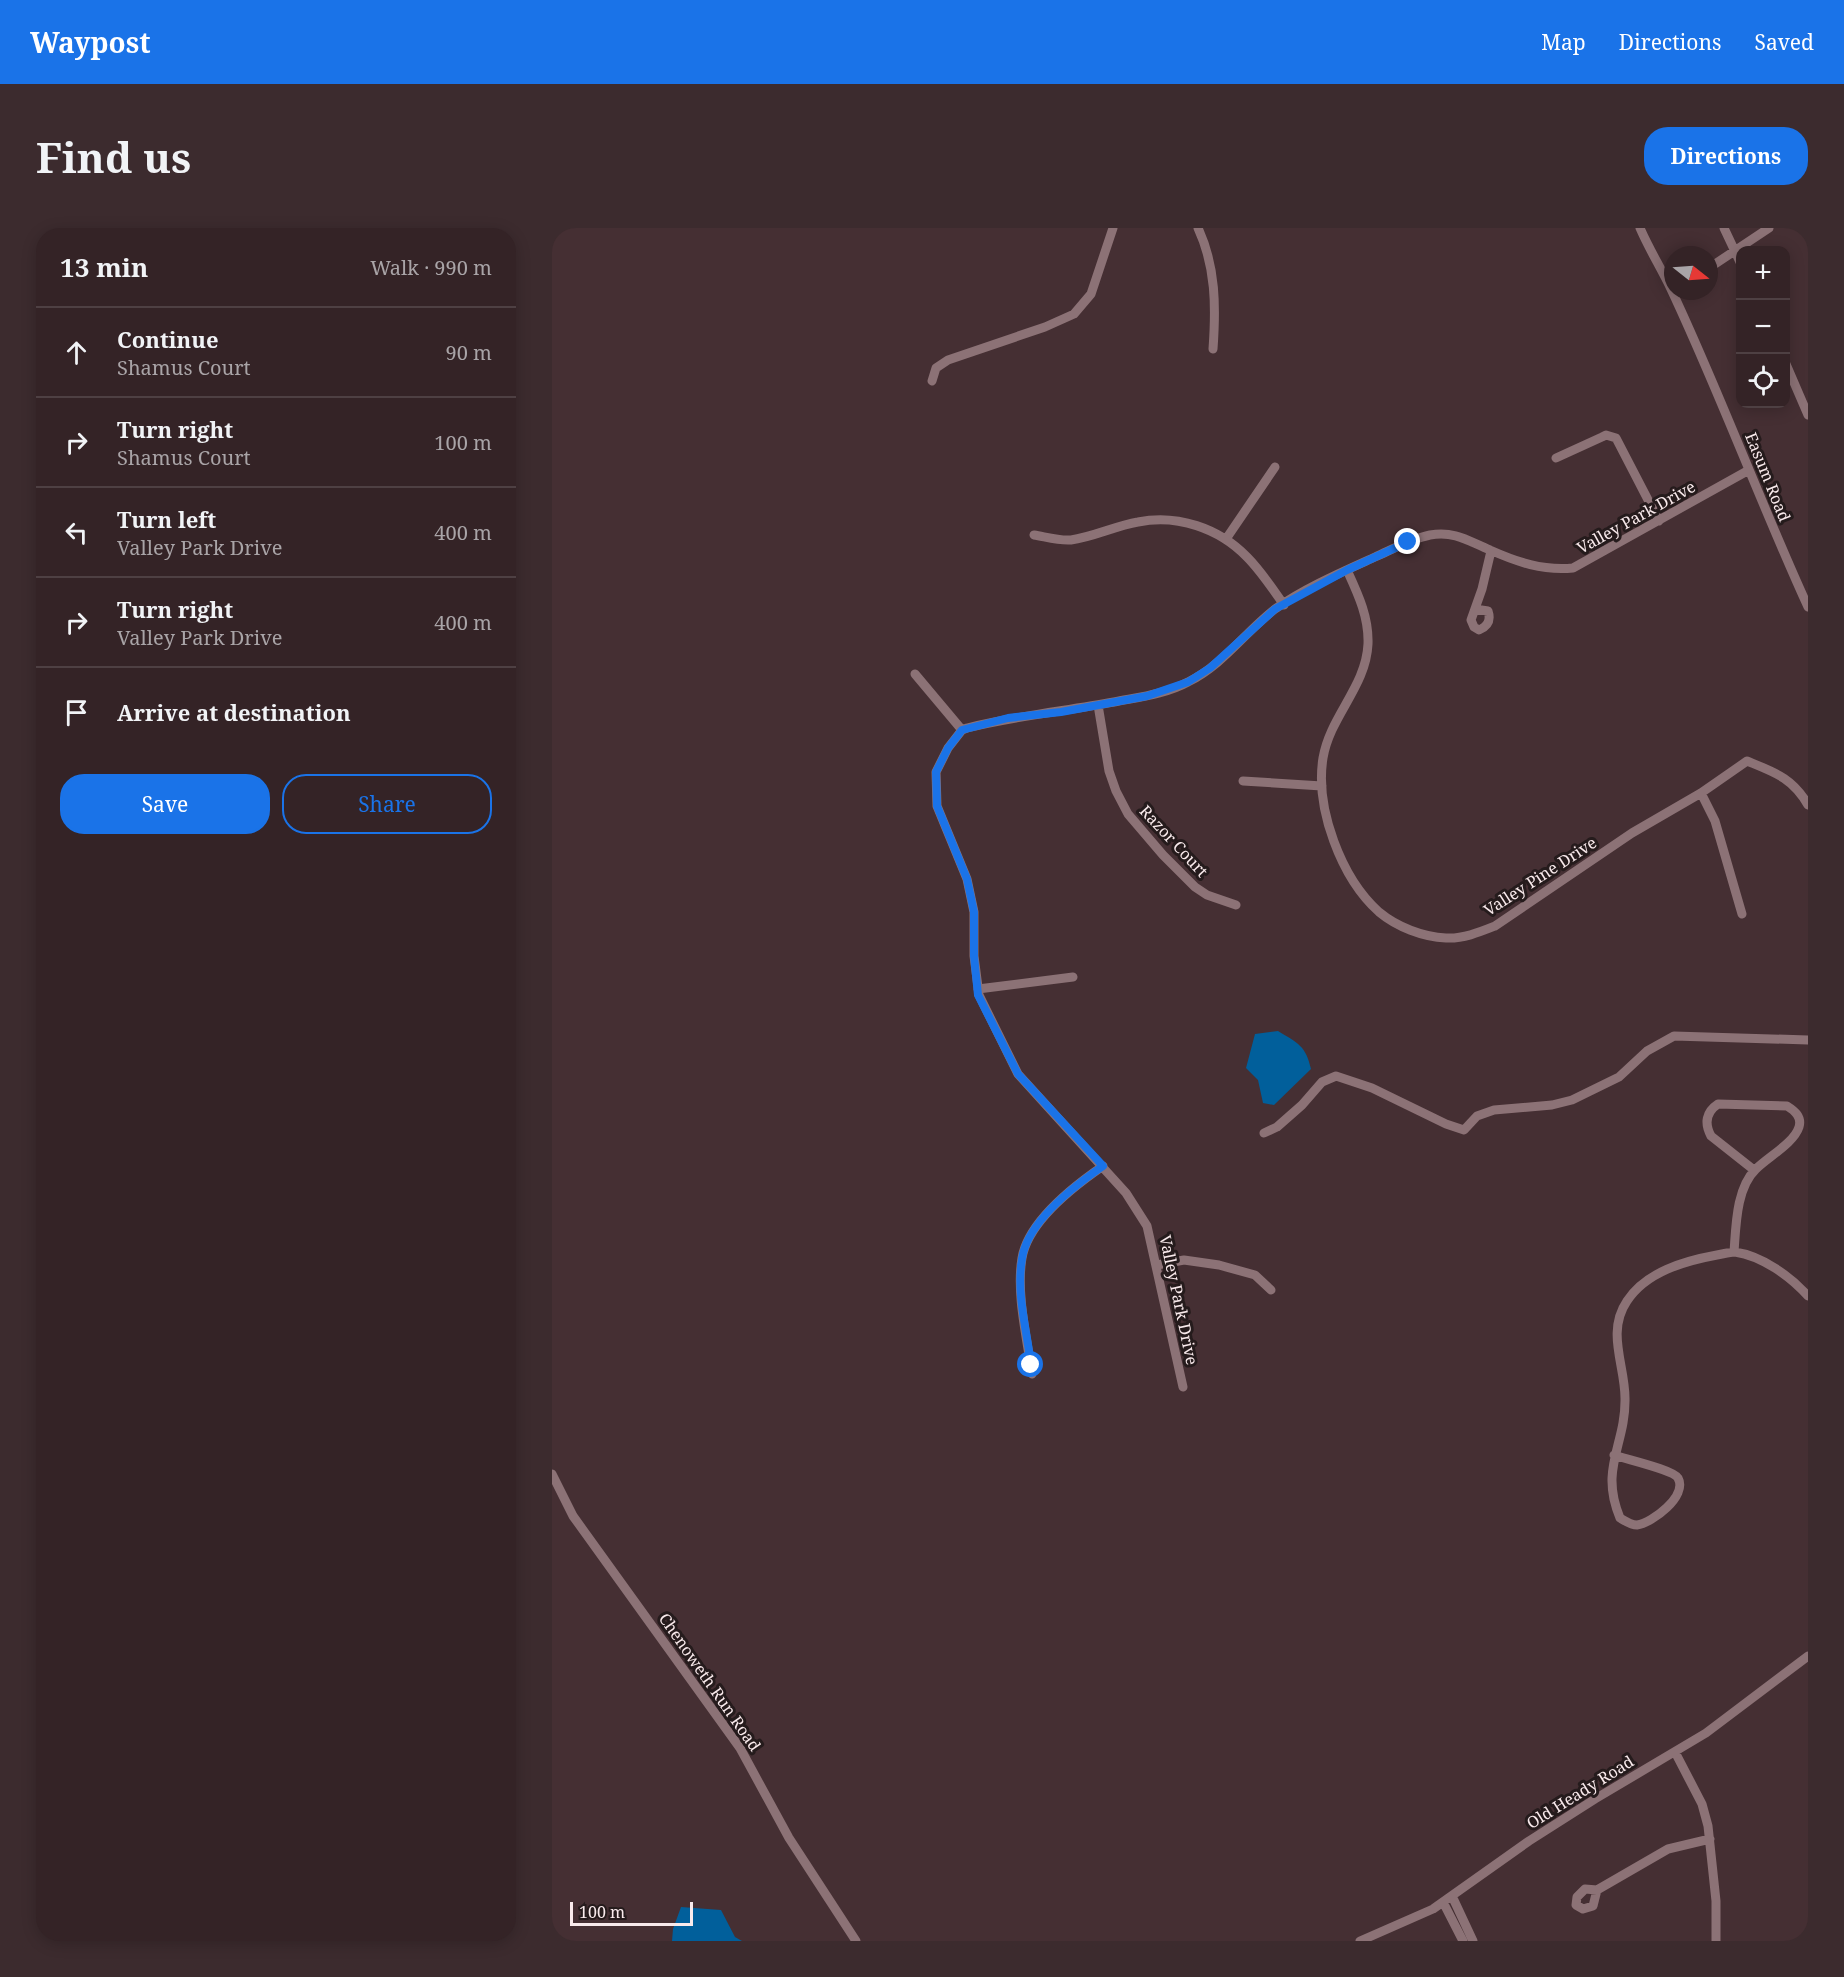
<!DOCTYPE html>
<meta charset="utf-8">
<style>
:root{--surface:#342326;--page:#3c2b2e;--text:#f1f3f6;--muted:#a9a4a7;--line:#4e4043;--accent:#1a73e8}
body{margin:0;font-family:"Noto Serif",serif;background:var(--page);color:var(--text)}
.controls{position:absolute;right:18px;top:18px;display:grid;overflow:hidden;border-radius:12px;box-shadow:0 3px 15px #0003}
.controls button{width:54px;height:54px;display:grid;place-items:center;padding:0;border:0;border-bottom:2px solid var(--line);background:var(--surface);color:var(--text);font:30px sans-serif}
.compass{position:absolute;left:1112px;top:18px;width:54px;height:54px;border-radius:50%;background:var(--surface);box-shadow:0 3px 15px #0003;rotate:107deg}
.scale{position:absolute;left:18px;bottom:15px;width:123px;box-sizing:border-box;padding-left:6px;border:3px solid #f9eaec;border-top:0;font-size:16px;line-height:21px;white-space:nowrap;color:#f9eaec;-webkit-text-stroke:4px #251b1c;paint-order:stroke}
.stop{position:absolute;width:18px;height:18px;margin:-14px;border:4px solid #1a73e8;border-radius:50%;background:#fff}
.stop.end{background:#1a73e8;border-color:#fff;box-shadow:0 2px 6px #0008}
.list{margin:0;padding:0;list-style:none}
h2{display:flex;justify-content:space-between;align-items:center;height:78px;margin:0;padding:0 24px;font-size:26px}
h2 small{font-size:20px;font-weight:400;color:var(--muted)}
.list li{display:grid;grid-template-columns:39px 1fr auto;gap:18px;align-items:center;box-sizing:border-box;height:90px;padding:0 24px;border-top:2px solid var(--line)}
.list b{display:block;font-size:22px;white-space:nowrap}
.list p{margin:0;font-size:20px;white-space:nowrap;color:var(--muted)}
.list em{font-size:20px;font-style:normal;color:var(--muted)}
.actions{display:flex;gap:12px;padding:18px 24px}
.actions a{flex:1;padding:14px 0;border:2px solid var(--accent);border-radius:24px;text-align:center;font-size:21px;color:var(--accent)}
.actions .main{background:var(--accent);color:#fff}
.icon{flex:none;width:33px;height:33px;fill:none;stroke:currentColor;stroke-width:2;stroke-linecap:round;stroke-linejoin:round}
.map{position:relative;flex:none;width:1256px;height:1713px;overflow:hidden;border-radius:24px}
header{display:flex;align-items:center;gap:36px;box-sizing:border-box;height:84px;padding:0 30px;background:var(--accent);color:#fff}
header strong{font-size:28px}
nav{display:flex;gap:33px;margin-inline-start:auto;font-size:21px}
.intro{display:flex;align-items:center;justify-content:space-between;box-sizing:border-box;height:144px;padding:0 36px}
h1{margin:0;font-size:42px}
.button{padding:15px 27px;border-radius:24px;background:var(--accent);color:#fff;font-size:21px;font-weight:700}
main{display:flex;gap:36px;padding:0 36px}
aside{flex:1;background:var(--surface);border-radius:24px;box-shadow:0 3px 15px #0003}
.map>svg:first-child{display:block}
</style>
<header>
<strong>Waypost</strong>
<nav><a>Map</a><a>Directions</a><a>Saved</a></nav>
</header>
<div class="intro"><h1>Find us</h1><a class="button">Directions</a></div>
<main>
<aside>
<h2>13 min<small>Walk · 990 m</small></h2>
<ul class="list">
<li><svg class="icon" aria-label="ahead" viewBox="0 0 24 24"><path d="M12 20V5M6 11l6-6 6 6"/></svg><div><b>Continue</b><p>Shamus Court</p></div><em>90 m</em></li>
<li><svg class="icon" aria-label="right" viewBox="0 0 24 24"><path d="M7 20v-9h11M14 6l5 5-5 5"/></svg><div><b>Turn right</b><p>Shamus Court</p></div><em>100 m</em></li>
<li><svg class="icon" aria-label="left" viewBox="0 0 24 24"><path d="M17 20v-9H6M10 6l-5 5 5 5"/></svg><div><b>Turn left</b><p>Valley Park Drive</p></div><em>400 m</em></li>
<li><svg class="icon" aria-label="right" viewBox="0 0 24 24"><path d="M7 20v-9h11M14 6l5 5-5 5"/></svg><div><b>Turn right</b><p>Valley Park Drive</p></div><em>400 m</em></li>
<li><svg class="icon" aria-label="arrive" viewBox="0 0 24 24"><path d="M6 21V4h12l-3 4 3 4H6"/></svg><div><b>Arrive at destination</b></div></li>
</ul>
<div class="actions"><a class="main">Save</a><a>Share</a></div>
</aside>
<div class="map">
<svg width="1256" height="1713" viewBox="0 0 1256 1713">
<rect width="100%" height="100%" fill="#452f33"/>
<path fill="#015f9b" d="M726 803C746 815 754 818 759 841L722 877 711 875 706 852 694 840 703 806Z
M129 1679 169 1682 183 1709 190 1713H120L121 1701Z"/>
<g fill="none" stroke-linecap="round" stroke-linejoin="round">
<path stroke="#8c7276" stroke-width="9" d="M646 0C664 39 664 79 661 121
M1088 0C1097 21 1109 40 1119 61 1168 165 1208 274 1256 379
M1172 0 1188 34
M1157 40 1217 0
M1234 136 1256 187
M380 153 384 140 396 132 493 99 522 86 539 66 561 0
M1004 230 1050 209 1054 207 1064 210 1107 293
M482 307C494 309 507 313 519 312 541 309 563 298 586 294 625 286 667 300 695 329 709 343 720 360 732 377
M674 311 723 239
M795 342C806 366 817 389 816 416 814 459 778 488 771 530 763 580 789 650 827 684 845 699 871 709 894 710 911 711 928 704 943 698L1080 605 1149 565 1195 533C1222 544 1241 550 1256 577
M923 381 936 383C939 392 936 398 927 402L922 399 919 392 930 361 939 323
M363 446 410 502
M546 477 557 543 564 563 576 586 611 627 643 659 655 667 684 677
M691 553 770 558
M1149 565 1163 593 1190 686
M426 761 521 749
M712 905 725 899 750 877 770 854 784 848 820 860 894 896 912 902 925 888 942 882 1000 877 1020 872 1067 849 1095 823 1122 808 1256 812
M1182 1024C1184 998 1184 960 1204 941 1216 929 1242 915 1247 899 1250 889 1243 883 1235 878L1166 876C1154 884 1152 895 1159 908L1202 942
M605 1037 632 1032 667 1037 703 1047 719 1062
M480 1146C475 1110 464 1066 470 1030 476 994 522 958 551 938
M631 1159 595 998 574 965 466 846 427 767 422 728V684L415 651 385 578 384 544 396 520 410 502 415 500C463 488 513 483 562 474 587 469 614 466 636 454 671 437 693 404 723 381 753 360 790 344 823 329 841 321 859 311 878 307 904 303 916 313 938 322 965 334 991 343 1021 340L1197 242
M1062 1227C1073 1231 1122 1242 1126 1250 1136 1268 1100 1295 1085 1297 1079 1297 1073 1293 1068 1290 1047 1240 1074 1217 1073 1170 1073 1137 1054 1104 1075 1073 1094 1044 1132 1033 1165 1027 1171 1026 1178 1024 1183 1024 1210 1028 1238 1048 1256 1068
M0 1246 21 1288 188 1520 237 1610 304 1713
M1123 1524 1150 1576 1156 1598 1164 1673V1713
M1045 1662 1041 1678 1031 1681 1024 1677 1025 1669 1033 1661 1045 1662 1116 1621 1158 1611
M900 1668 921 1713
M891 1674 911 1713
M808 1713 881 1681 977 1613 1043 1571 1154 1505 1256 1428"/>
</g>
<g fill="none" stroke-linecap="round" stroke-linejoin="round">
<path stroke="#1a73e8" stroke-width="8" d="M479 1137C475 1102 464 1066 470 1031 475 994 522 958 551 938L466 846 426 767 422 728V684L415 651 385 578 384 544 396 520 410 502 456 490 509 484 595 468 636 454 658 440 723 381 795 342 856 314"/>
</g>
<g text-anchor="middle" dominant-baseline="central" stroke-width="6" stroke-linejoin="round" paint-order="stroke">
<g font-size="16" fill="#f9eaec" stroke="#251b1c">
<text transform="translate(1216 249) rotate(68)">Easum Road</text>
<text transform="translate(1084 289) rotate(-29)">Valley Park Drive</text>
<text transform="translate(622 613) rotate(47)">Razor Court</text>
<text transform="translate(988 648) rotate(-33)">Valley Pine Drive</text>
<text transform="translate(627 1072) rotate(78)">Valley Park Drive</text>
<text transform="translate(158 1454) rotate(55)">Chenoweth Run Road</text>
<text transform="translate(1028 1564) rotate(-32)">Old Heady Road</text>
</g>
</g>
</svg>
<div class="controls">
<button>+</button>
<button>−</button>
<button><svg class="icon" aria-label="locate" viewBox="0 0 24 24"><circle cx="12" cy="12" r="6"/><path d="M12 2v4M12 18v4M2 12h4M18 12h4"/></svg></button>
</div>
<svg class="compass" viewBox="-18 -18 36 36"><path d="M0-13l5 13h-10z" fill="#e53935"/><path d="M0 13l5-13h-10z" fill="#a9a4a7"/></svg>
<div class="scale">100 m</div>
<div class="stop" style="left:479px;top:1137px"></div>
<div class="stop end" style="left:856px;top:314px"></div>
</div>
</main>
